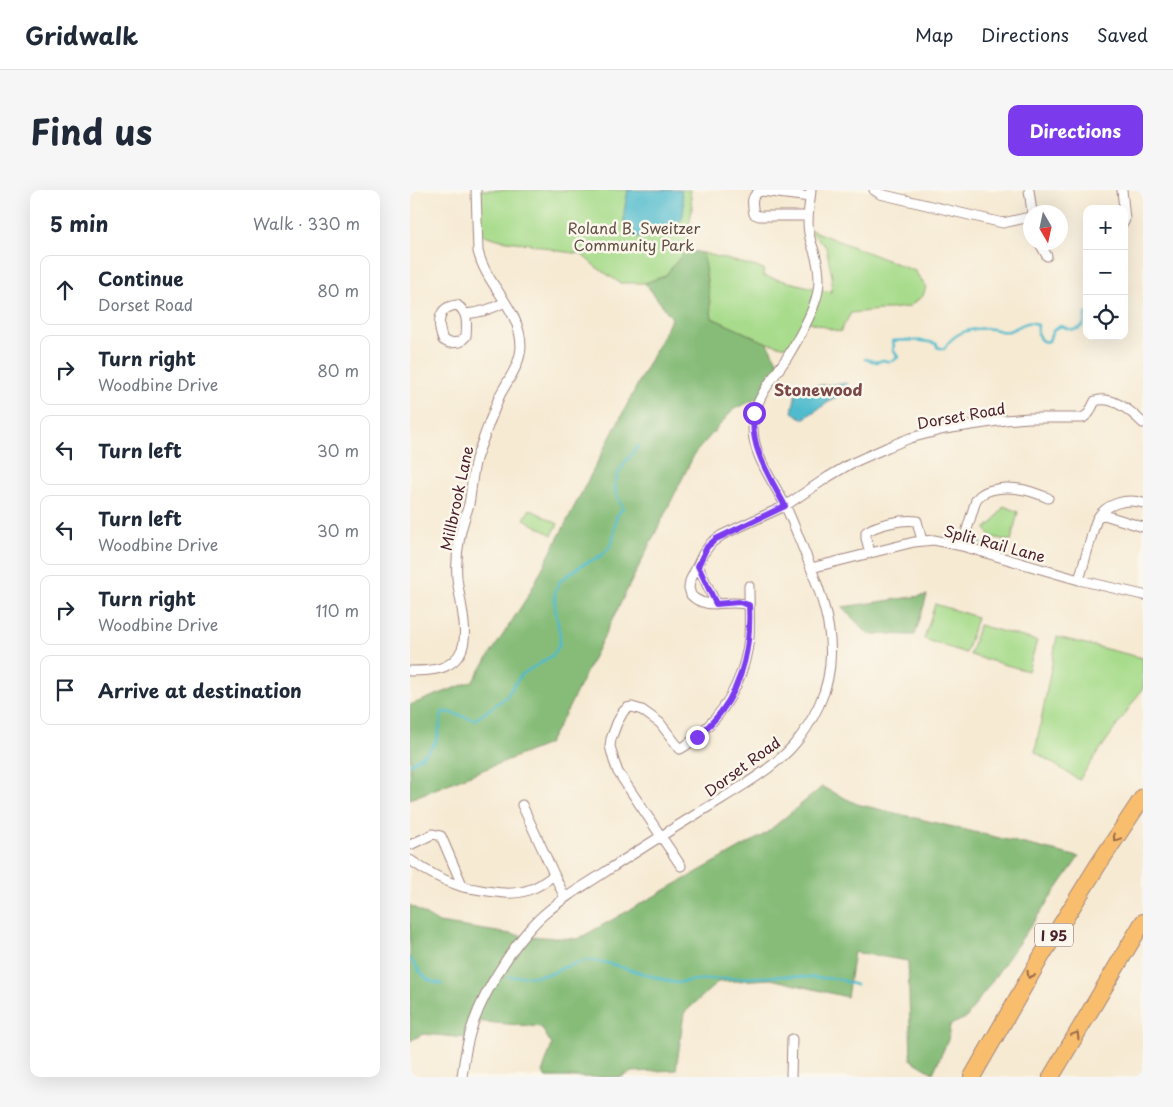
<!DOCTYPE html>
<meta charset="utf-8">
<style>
:root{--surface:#fff;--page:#f6f6f7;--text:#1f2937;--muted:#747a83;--line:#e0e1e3;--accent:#7c3aed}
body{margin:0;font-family:"Playpen Sans",sans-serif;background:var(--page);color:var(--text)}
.controls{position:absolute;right:15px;top:15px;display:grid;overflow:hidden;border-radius:10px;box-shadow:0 5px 20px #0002}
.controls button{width:45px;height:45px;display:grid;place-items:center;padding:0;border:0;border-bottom:1px solid var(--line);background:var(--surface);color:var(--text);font:25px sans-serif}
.compass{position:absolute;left:613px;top:15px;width:45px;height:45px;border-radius:50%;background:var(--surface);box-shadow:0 5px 20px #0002;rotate:171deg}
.stop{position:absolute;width:15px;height:15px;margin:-11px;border:4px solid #7c3aed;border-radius:50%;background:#fff}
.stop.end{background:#7c3aed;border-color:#fff;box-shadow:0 1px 5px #0008}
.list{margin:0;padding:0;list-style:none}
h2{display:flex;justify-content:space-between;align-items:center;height:65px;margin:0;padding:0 20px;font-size:21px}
h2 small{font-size:16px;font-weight:400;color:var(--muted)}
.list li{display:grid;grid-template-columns:32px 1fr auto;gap:15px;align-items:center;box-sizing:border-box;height:70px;margin:0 10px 10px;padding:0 10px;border:1px solid var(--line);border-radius:10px}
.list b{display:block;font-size:19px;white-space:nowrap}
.list p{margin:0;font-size:16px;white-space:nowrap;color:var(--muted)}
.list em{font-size:16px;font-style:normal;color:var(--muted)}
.icon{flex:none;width:28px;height:28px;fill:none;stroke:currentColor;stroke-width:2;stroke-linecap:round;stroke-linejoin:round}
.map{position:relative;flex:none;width:733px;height:887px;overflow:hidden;border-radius:10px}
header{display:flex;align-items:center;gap:30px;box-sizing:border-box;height:70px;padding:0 25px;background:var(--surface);border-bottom:1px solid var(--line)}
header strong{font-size:24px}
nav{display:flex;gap:28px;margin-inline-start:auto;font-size:18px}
.intro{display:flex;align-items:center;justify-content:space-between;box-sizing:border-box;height:120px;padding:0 30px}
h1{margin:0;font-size:35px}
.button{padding:12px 22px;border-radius:10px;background:var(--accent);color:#fff;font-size:18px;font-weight:700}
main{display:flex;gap:30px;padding:0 30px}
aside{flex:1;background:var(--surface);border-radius:10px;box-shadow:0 5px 20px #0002}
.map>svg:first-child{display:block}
</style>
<header>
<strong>Gridwalk</strong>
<nav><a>Map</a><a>Directions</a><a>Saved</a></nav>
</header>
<div class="intro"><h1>Find us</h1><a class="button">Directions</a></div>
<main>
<aside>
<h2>5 min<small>Walk · 330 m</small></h2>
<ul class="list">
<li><svg class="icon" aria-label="ahead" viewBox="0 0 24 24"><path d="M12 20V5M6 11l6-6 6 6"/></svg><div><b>Continue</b><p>Dorset Road</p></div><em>80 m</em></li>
<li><svg class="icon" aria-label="right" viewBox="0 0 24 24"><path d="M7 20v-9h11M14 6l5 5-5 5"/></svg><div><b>Turn right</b><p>Woodbine Drive</p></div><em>80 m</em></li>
<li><svg class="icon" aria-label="left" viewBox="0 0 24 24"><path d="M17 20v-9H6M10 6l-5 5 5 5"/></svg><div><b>Turn left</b></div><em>30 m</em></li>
<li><svg class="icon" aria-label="left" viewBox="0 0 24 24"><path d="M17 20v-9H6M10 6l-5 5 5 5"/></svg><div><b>Turn left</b><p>Woodbine Drive</p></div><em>30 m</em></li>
<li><svg class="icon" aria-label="right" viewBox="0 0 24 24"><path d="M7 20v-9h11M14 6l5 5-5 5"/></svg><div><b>Turn right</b><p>Woodbine Drive</p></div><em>110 m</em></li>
<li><svg class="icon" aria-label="arrive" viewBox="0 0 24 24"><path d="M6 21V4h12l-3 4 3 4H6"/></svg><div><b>Arrive at destination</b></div></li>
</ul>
</aside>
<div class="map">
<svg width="733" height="887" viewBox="0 0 733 887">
<rect width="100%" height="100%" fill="#fbf7ec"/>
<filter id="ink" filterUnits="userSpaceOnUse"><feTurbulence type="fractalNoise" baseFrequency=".02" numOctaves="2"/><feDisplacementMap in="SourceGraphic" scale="10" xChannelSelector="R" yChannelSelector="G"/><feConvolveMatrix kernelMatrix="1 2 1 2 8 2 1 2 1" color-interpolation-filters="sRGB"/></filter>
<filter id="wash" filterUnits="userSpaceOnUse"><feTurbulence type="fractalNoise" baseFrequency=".0096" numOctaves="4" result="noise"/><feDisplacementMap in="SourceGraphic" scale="20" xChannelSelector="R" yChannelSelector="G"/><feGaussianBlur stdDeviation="1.12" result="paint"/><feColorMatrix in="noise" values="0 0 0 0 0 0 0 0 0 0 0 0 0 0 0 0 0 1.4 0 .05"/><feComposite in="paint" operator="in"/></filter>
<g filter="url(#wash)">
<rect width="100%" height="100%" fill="#f6ead3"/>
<path fill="#a8dc8c" stroke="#797e5c" d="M66 0H280L282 18 276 60 255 86 235 93H210L186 77 171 64 148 61 126 55 91 50 67 43Z
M398 39 505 81 516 97 513 106 498 117 441 123 430 142 397 131 383 158 357 153 302 128 293 63 354 79 353 86 421 102 422 86 416 57Z
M594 316 608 322 601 351 582 347 575 339 583 332Z
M120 319 148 334 142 345 114 329Z
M525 414 567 427 556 463 514 449Z
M569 435 627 451 618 481 560 465Z
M647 447 733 468V498L669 590 625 562Z"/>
<path fill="#86bc78" stroke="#686e52" d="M276 60 293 63 302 128 357 153 370 176 349 208 324 219 285 263 158 519 138 554 0 609V515L63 491 118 406 262 128 235 93 255 86Z
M517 405 505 445 458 444 432 417Z
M412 597 447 614 669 667 556 828 540 835 538 850 523 883 501 870 498 771 444 762 437 807 361 789 308 792 274 823 266 880 222 882 211 887H135L133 880 142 855 131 837 64 831 58 848 13 844 0 851V715L29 733 114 746 168 749 355 644Z"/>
<path fill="#50bbcd" stroke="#4d6d7c" d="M218 0H271L274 17 272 29 263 35 244 37C236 45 233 49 221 46L214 34V22Z
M437 193 438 206H428L393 229 382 222 387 197Z"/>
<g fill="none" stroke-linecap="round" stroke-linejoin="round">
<path stroke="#50bbcd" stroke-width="2.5" d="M714 135 716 134
M455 169 467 172 473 170C479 172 483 172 488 167L483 160 484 155 482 151C495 150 515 150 527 154V157L534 159C544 141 564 137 583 139 588 140 594 143 599 141 609 138 617 128 628 135 627 143 628 154 639 151 642 142 643 138 652 136 658 140 668 142 673 135 675 131 674 126 677 122
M562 350 571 353
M0 574C11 567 25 559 28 545 30 537 30 529 33 522 40 521 57 528 65 530L96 507 111 485 143 465 149 456 150 446 145 417V401L150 391 172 375 189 367 199 358 203 350 206 327 213 318C211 313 207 308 206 303 201 286 218 269 228 256
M0 769C12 782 13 792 32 794
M98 787 124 786 140 784 157 776 178 770 197 773 265 793 287 790 375 786 428 789 446 795"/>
</g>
</g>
<g filter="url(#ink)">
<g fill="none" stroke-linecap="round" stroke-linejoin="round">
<g stroke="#a0847f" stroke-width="11">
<path id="minor" d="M464 0 470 4 593 33 620 27
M619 0 622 22
M712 0 714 19
M714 20 715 29 714 32
M398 26H349L344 24C342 14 340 4 352 1L400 7
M629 52 637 66
M47 115C58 122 57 134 56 146L50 152 39 153 33 150C27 134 27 117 47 115Z
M55 124C70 123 82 119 95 112
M691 324 733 337
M552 356 566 310C575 296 601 297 615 300 623 302 631 305 638 308
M460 363 456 348V342C468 334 493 329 507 331L512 351
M288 376 306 414
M401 378 504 352 524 350 552 356 669 390 733 405
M669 390C673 377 676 365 680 352 682 344 684 336 687 329 696 313 717 308 733 313
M339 415C320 408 297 422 281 405L279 398 280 391 293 364 301 353 312 345 375 316 418 287 440 274 478 257 500 248 535 239 595 230 619 228H673L679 223 685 211C702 205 722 222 733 233
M0 481C20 481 43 481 52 459 59 441 49 407 47 388 46 374 47 360 50 346 52 335 56 325 59 314 62 299 62 283 66 269 70 257 75 245 79 233 83 224 86 214 90 205 98 190 110 175 111 157 111 119 76 96 68 61L66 0
M112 615 155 708
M0 655 23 644 31 646 53 697C34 691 17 682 0 670
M271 676 208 582 204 571 200 556 201 549 207 533 213 522 217 518 222 517 232 520 250 533 270 559C280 554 289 545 297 537 321 514 336 480 339 447 340 430 339 413 339 396
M53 697C75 700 100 708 121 699 130 696 137 690 144 685
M52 887C54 869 57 851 63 834 75 799 109 744 138 721 154 707 174 696 192 684 229 660 265 637 303 614 329 598 361 580 382 557 393 545 402 530 409 515 434 462 414 409 393 358 387 343 381 327 374 313 363 292 348 271 344 249 338 214 361 192 378 166 388 149 399 131 405 112 411 96 410 81 405 64 403 57 400 51 399 43 396 29 400 14 401 0
M381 887 382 849"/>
</g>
<g stroke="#a0847f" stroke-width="18">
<path id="motorway" d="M562 887 631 767 688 675 733 607
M641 887 733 732"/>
</g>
<use href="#minor" stroke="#fff" stroke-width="9"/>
<use href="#motorway" stroke="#f9be6d" stroke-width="16"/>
</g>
<defs><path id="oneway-chevron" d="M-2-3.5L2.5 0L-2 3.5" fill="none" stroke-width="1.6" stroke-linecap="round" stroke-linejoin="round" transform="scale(1.25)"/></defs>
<g stroke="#996749">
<use href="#oneway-chevron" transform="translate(706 648) rotate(124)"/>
<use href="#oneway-chevron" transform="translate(620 785) rotate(120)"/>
<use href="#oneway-chevron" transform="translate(666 845) rotate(-59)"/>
</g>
</g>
<g fill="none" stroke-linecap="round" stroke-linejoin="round" filter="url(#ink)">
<path stroke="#7c3aed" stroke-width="6" d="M287 547C296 539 304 531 311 522 334 492 341 452 339 415L329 412 306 414 288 376 297 357 306 349 375 316C360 287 339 257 344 223"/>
</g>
<g text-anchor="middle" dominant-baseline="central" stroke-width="5" stroke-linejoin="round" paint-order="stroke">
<rect fill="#fbf7ec" stroke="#7f6065" stroke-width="1" x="625" y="733.5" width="38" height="23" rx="4"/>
<g font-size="14" font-weight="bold" fill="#4a1f2b">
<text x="644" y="745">I 95</text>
</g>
<g font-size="15" fill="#624e43" stroke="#fbf7ec">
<text x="224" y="37">Roland B. Sweitzer<tspan x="224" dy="17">Community Park</tspan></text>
</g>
<g font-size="15" fill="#4a1f2b" stroke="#fbf7ec">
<text transform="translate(551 225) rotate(-10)">Dorset Road</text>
<text transform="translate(46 308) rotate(-78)">Millbrook Lane</text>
<text transform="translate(585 353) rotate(15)">Split Rail Lane</text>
<text transform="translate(332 576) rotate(-36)">Dorset Road</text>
</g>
<g font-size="16" font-weight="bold" fill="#7b4849" stroke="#fbf7ec">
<text x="408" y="199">Stonewood</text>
</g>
</g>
</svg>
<div class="controls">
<button>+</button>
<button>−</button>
<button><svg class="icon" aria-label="locate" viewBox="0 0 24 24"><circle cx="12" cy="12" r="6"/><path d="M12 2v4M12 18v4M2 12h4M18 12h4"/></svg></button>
</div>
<svg class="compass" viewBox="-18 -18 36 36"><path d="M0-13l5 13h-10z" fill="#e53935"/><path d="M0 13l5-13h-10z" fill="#747a83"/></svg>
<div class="stop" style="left:344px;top:223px"></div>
<div class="stop end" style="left:287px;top:547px"></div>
</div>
</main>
